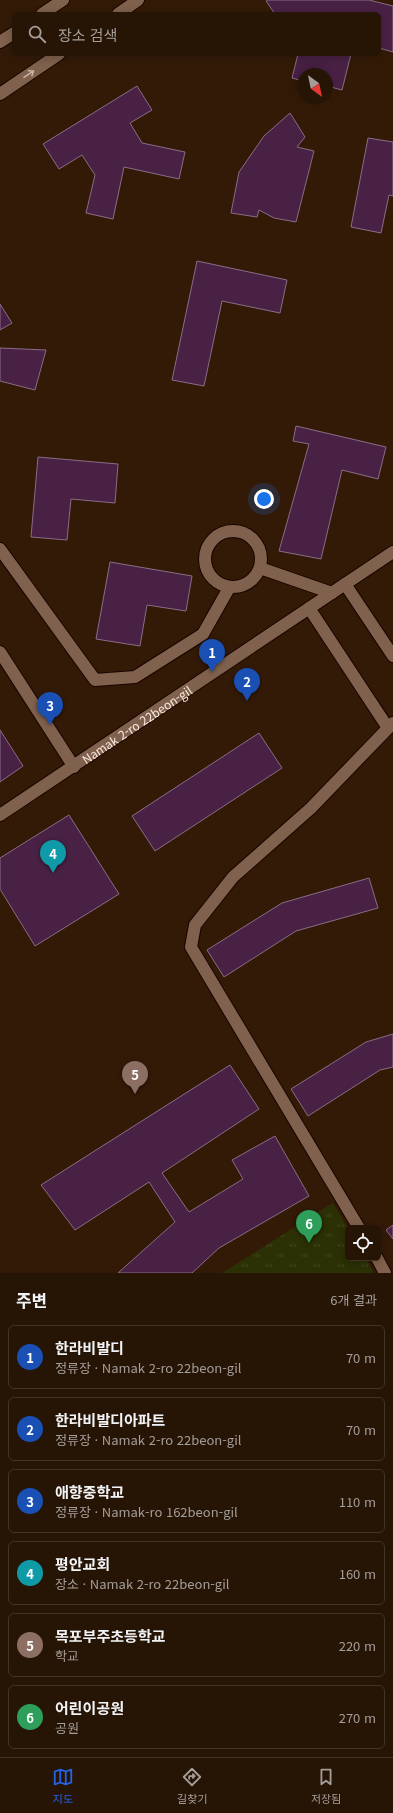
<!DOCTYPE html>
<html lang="ko">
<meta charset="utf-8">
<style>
:root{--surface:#261405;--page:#322113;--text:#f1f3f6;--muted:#a49e9a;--line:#423327;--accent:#2563eb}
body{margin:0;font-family:Georgia,"Noto Sans KR",serif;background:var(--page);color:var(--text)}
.controls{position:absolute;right:12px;bottom:12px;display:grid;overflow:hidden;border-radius:6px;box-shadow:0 2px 10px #0003}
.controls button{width:36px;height:36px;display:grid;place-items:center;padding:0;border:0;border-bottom:1px solid var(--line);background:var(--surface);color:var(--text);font:20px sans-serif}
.compass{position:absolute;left:297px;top:68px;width:36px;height:36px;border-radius:50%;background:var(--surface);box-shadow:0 2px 10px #0003;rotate:147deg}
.you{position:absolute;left:264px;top:499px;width:14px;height:14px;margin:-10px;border:3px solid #fff;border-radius:50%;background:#1a73e8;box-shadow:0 0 0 6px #1a73e833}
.badge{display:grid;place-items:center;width:26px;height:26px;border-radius:50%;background:var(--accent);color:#fff;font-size:13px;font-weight:700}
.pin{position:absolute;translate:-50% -33px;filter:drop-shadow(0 1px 2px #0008)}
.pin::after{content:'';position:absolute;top:21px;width:14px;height:12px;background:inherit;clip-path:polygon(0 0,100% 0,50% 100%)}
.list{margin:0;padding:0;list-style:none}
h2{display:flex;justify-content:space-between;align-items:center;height:52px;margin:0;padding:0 16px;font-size:17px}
h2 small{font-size:13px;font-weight:400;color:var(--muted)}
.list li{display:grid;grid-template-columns:26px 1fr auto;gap:12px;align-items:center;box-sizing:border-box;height:64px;margin:0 8px 8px;padding:0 8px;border:1px solid var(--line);border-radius:6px}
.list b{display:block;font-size:15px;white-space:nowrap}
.list p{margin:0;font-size:13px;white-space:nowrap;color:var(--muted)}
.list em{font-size:13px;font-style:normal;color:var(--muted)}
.icon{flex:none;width:22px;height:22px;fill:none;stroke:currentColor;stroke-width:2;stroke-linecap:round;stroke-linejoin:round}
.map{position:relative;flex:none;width:393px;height:1273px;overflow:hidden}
.search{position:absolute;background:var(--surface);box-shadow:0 2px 10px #0003;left:12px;right:12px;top:12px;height:44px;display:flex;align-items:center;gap:10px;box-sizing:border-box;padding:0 14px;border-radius:6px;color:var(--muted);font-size:15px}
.sheet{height:484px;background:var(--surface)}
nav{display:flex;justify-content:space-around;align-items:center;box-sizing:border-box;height:56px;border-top:1px solid var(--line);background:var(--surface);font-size:11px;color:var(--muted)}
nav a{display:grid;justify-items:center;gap:2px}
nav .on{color:var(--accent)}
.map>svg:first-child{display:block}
</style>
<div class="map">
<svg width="393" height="1273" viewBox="0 0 393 1273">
<defs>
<pattern id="park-tufts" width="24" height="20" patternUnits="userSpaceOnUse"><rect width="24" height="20" fill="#2b3005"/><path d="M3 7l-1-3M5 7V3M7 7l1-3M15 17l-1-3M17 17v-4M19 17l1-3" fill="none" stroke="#40441d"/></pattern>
</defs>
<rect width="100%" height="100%" fill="#331a07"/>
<path fill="url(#park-tufts)" d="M333 1203 348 1228V1258H366L374 1273H222Z"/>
<path fill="#492145" stroke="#886d85" d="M268 0H369L393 6V52L379 48V14H275L266 1Z
M298 54H351L342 90 327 86V74H303V81L292 78Z
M137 86 152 110 130 123 142 143 185 152 179 179 124 167 113 219 86 213 95 175 82 155 59 169 43 144Z
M290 113 305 137 297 147 314 151 296 222 274 218 259 210 257 217 231 213 239 172 264 136Z
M368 138 393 142V196L389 195 381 233 351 227Z
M197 261 287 280 280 313 222 301 204 386 172 380Z
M0 304 12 323 0 330Z
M0 348 46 350 35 390 0 381Z
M296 426 386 447 378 479 342 470 321 559 279 551 309 444 293 441Z
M38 457 118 464 115 503 71 499 67 540 31 537Z
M110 562 192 576 186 611 147 605 140 646 96 639Z
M0 730 23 766 0 782Z
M259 733 282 768 155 851 132 816Z
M69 815 119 894 35 946 0 889V858Z
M369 878 378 908 296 931 224 977 207 950 282 903Z
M393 1034V1067L380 1070 308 1116 291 1089 366 1042Z
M230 1065 259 1109 162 1173 189 1212 243 1179 232 1160 275 1136 309 1196 219 1248 192 1273H118L175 1222 149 1182 75 1230 41 1185Z
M393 1225V1239L386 1230Z"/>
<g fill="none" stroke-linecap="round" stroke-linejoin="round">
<g stroke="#190400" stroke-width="14">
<g id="minor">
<path d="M42 14 63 0"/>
<path d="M118 14 138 0"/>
<path d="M0 42 14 33"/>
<path d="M0 94 59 54"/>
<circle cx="233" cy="559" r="28"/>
<path d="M0 549 95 680 135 677 203 634 229 588"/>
<path d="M260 568 332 593"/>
<path d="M345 584 393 656"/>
<path d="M309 608 388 728"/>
<path d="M0 652 74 767"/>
<path id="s1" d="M0 815 393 552"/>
<path d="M359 1228 191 947 195 925 233 877 311 808 393 723"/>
<path d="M377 1258 385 1273"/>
</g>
</g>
<use href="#minor" stroke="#7f614d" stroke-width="12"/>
</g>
<defs><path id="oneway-shaft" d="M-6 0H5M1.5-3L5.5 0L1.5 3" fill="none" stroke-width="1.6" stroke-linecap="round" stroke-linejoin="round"/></defs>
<use stroke="#c9b2a3" href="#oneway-shaft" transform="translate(29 74) rotate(-34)"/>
<g text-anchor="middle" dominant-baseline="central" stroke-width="3.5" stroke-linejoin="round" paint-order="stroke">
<g font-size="12" fill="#fae8dd" stroke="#331a07">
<text stroke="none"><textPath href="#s1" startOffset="164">Namak 2-ro 22beon-gil</textPath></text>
</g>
</g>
</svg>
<div class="controls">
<button><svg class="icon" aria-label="locate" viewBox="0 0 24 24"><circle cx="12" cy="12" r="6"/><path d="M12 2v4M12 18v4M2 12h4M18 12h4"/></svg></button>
</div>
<svg class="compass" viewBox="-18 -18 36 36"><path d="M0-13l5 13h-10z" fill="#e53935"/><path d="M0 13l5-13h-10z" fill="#a49e9a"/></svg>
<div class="you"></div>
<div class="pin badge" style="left:212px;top:672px;background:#1a4fb4">1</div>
<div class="pin badge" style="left:247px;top:701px;background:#1a4fb4">2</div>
<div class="pin badge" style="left:50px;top:725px;background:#1a4fb4">3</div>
<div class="pin badge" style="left:53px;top:873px;background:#0f9aa8">4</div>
<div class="pin badge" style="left:135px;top:1094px;background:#8d6e63">5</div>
<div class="pin badge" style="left:309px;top:1243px;background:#2e9e5b">6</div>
<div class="search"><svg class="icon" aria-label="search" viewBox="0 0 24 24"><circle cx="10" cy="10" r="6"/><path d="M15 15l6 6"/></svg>장소 검색</div>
</div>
<section class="sheet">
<h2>주변<small>6개 결과</small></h2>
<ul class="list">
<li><span class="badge" style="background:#1a4fb4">1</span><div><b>한라비발디</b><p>정류장 · Namak 2-ro 22beon-gil</p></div><em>70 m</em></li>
<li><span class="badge" style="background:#1a4fb4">2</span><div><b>한라비발디아파트</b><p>정류장 · Namak 2-ro 22beon-gil</p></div><em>70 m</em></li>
<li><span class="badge" style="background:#1a4fb4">3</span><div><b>애향중학교</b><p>정류장 · Namak-ro 162beon-gil</p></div><em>110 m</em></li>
<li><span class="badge" style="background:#0f9aa8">4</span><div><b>평안교회</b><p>장소 · Namak 2-ro 22beon-gil</p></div><em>160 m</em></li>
<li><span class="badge" style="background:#8d6e63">5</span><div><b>목포부주초등학교</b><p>학교</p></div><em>220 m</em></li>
<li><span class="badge" style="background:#2e9e5b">6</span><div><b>어린이공원</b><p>공원</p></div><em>270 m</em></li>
</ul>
</section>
<nav>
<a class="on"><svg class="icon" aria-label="map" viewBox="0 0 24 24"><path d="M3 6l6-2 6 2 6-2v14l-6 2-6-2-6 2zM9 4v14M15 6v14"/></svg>지도</a>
<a><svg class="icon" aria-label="directions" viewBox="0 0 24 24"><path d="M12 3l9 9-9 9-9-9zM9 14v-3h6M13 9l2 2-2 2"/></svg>길찾기</a>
<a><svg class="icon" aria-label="saved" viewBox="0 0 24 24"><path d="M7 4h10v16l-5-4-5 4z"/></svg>저장됨</a>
</nav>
